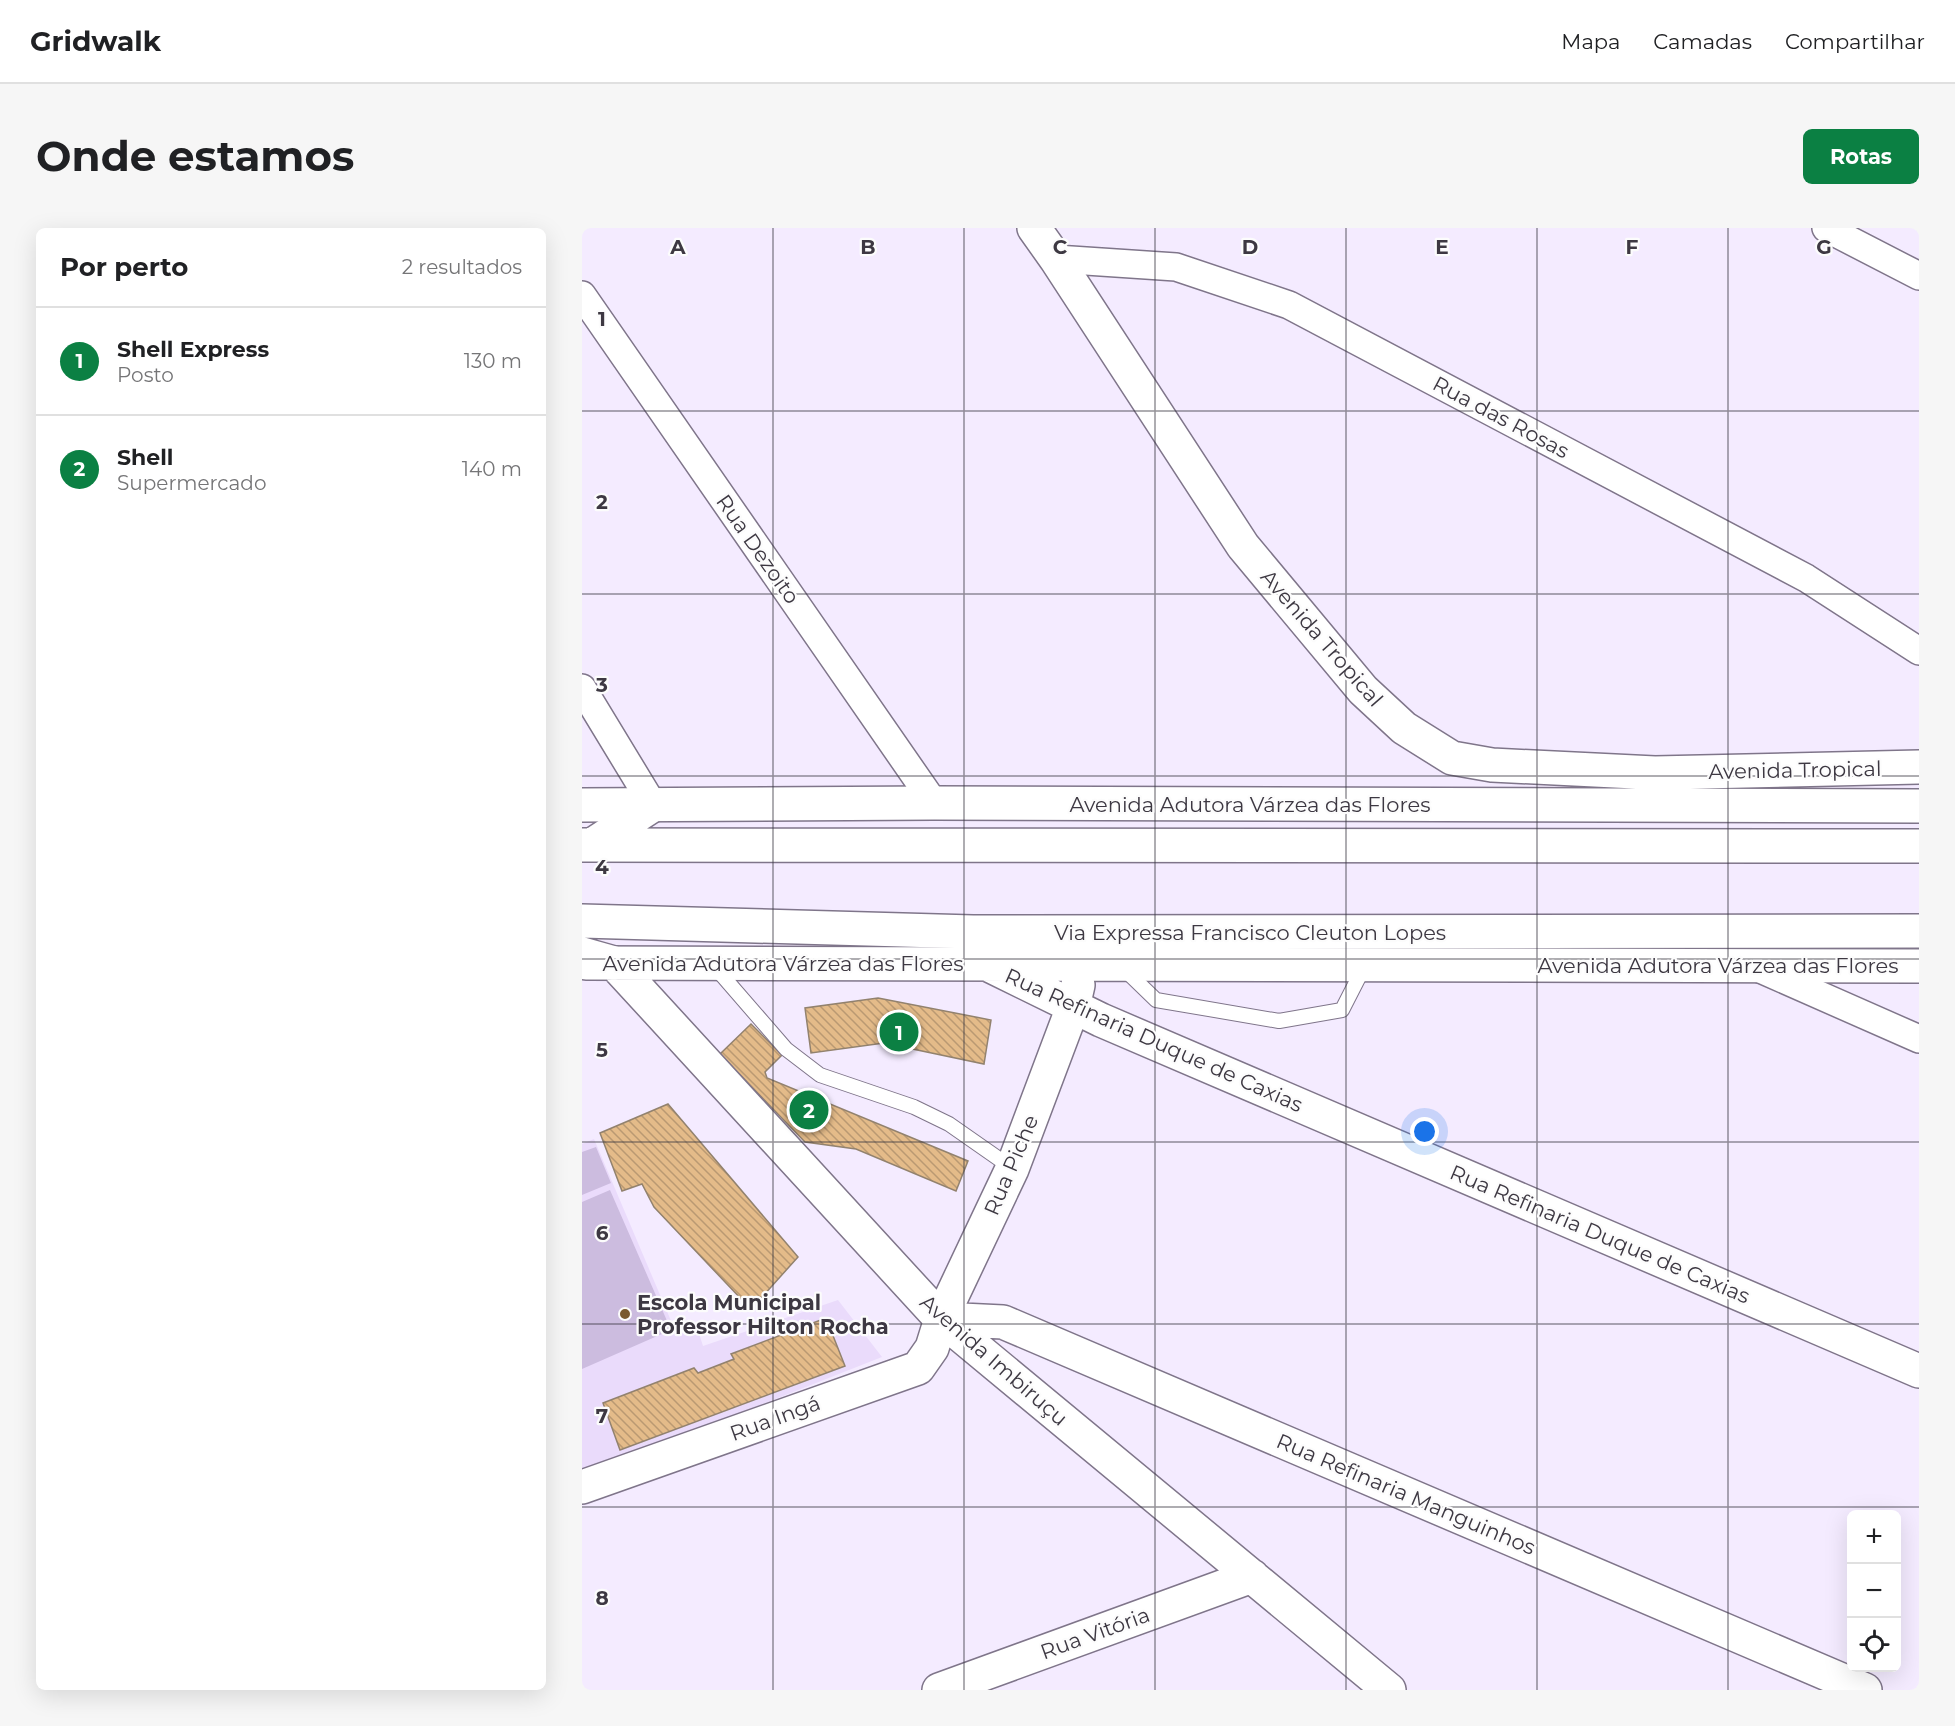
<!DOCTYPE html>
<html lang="pt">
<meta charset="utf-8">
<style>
:root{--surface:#fff;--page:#f6f6f6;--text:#202124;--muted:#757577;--line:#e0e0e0;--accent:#0b8043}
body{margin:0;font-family:Montserrat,sans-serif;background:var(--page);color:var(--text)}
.controls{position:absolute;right:18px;bottom:18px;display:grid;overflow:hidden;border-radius:9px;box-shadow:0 6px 24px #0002}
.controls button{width:54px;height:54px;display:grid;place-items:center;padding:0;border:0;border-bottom:2px solid var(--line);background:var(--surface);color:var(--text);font:30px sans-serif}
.you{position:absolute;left:843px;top:904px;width:21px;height:21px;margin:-15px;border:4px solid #fff;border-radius:50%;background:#1a73e8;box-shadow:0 0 0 9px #1a73e833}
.badge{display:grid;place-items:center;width:39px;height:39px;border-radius:50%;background:var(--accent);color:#fff;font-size:20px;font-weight:700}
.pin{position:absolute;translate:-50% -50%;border:3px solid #fff;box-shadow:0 2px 6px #0006}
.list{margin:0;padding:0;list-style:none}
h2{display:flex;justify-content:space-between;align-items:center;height:78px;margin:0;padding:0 24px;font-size:26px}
h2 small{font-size:20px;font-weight:400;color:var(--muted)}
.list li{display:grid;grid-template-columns:39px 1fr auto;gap:18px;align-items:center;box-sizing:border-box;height:108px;padding:0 24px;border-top:2px solid var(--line)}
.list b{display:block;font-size:22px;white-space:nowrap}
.list p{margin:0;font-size:20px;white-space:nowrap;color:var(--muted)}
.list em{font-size:20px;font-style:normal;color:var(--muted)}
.icon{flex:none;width:33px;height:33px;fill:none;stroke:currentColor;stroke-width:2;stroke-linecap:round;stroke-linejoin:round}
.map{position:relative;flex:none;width:1337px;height:1462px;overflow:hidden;border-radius:9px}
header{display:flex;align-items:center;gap:36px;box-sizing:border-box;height:84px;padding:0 30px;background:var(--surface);border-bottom:2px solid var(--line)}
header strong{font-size:28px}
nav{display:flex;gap:33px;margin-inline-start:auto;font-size:21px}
.intro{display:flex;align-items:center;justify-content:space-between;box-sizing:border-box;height:144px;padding:0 36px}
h1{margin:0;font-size:42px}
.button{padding:15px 27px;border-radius:9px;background:var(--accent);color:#fff;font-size:21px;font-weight:700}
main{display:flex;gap:36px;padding:0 36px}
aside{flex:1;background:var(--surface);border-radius:9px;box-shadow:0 6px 24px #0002}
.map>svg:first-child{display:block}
</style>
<header>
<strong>Gridwalk</strong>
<nav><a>Mapa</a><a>Camadas</a><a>Compartilhar</a></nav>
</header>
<div class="intro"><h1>Onde estamos</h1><a class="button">Rotas</a></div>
<main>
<aside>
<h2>Por perto<small>2 resultados</small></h2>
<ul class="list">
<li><span class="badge">1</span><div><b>Shell Express</b><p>Posto</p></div><em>130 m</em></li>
<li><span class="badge">2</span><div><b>Shell</b><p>Supermercado</p></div><em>140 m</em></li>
</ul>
</aside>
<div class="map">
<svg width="1337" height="1462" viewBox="0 0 1337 1462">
<defs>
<pattern id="building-back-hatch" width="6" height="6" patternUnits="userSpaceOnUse" patternTransform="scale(1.5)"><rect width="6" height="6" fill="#e4bb89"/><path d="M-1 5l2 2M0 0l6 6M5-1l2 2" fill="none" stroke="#ba9972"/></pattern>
</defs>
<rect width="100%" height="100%" fill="#f4ebff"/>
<path fill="#eadbfb" d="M12 911 95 1107 115 1099 121 1118 256 1072 300 1129 0 1247V916Z"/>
<path fill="#ccbcdf" d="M14 919 29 955 0 967V924Z
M28 962 89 1102 0 1141V974Z"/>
<path fill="url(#building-back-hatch)" stroke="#92826e" stroke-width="1.5" d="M296 770 409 792 402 836 302 815 229 825 223 780Z
M169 796 200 827 183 844 185 850 386 933 374 963 274 921 223 914 138 826Z
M86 876 216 1029 180 1069 161 1073 72 979 60 956 40 963 18 905Z
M244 1090 263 1138 38 1222 21 1175 112 1140 116 1145 152 1131 149 1126Z"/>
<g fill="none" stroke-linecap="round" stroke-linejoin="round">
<g stroke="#7f758a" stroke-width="16">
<path id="service" d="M132 738 204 821 238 847 332 879 367 896 430 940
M541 740 574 772 697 793 760 782 782 739"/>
</g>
<g stroke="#7f758a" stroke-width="30">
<path id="minor" d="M1244 0 1337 48
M474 31 594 39 707 77 1224 350 1337 423
M0 67 352 575
M0 460 71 577
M1176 740 1337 811"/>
</g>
<g stroke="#7f758a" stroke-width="36">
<path id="tertiary" d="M452 0 474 31 661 318 781 462 822 500 870 530 910 537 1073 545 1337 539
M0 577 352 575 1337 578
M4 735 1337 738
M32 735 359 1091 807 1462
M409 738 519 792 1337 1143
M359 1091 421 1094 1283 1462
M0 1259 336 1140 350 1120 359 1091 430 941 491 779 496 757
M357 1462 670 1348"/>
</g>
<g stroke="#7f758a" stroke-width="36">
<path id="trunk" d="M0 617 1337 618
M10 617 71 577
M0 693 391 704 1337 703
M0 726 32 735"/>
</g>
<use href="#service" stroke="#fff" stroke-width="14"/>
<use href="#minor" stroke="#fff" stroke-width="27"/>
<use href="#tertiary" stroke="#fff" stroke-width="33"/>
<use href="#trunk" stroke="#fff" stroke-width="33"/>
</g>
<path fill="none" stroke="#3d3842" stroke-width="1.5" stroke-opacity="0.55" d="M191 0V1462M382 0V1462M573 0V1462M764 0V1462M955 0V1462M1146 0V1462M0 183H1337M0 366H1337M0 548H1337M0 731H1337M0 914H1337M0 1096H1337M0 1279H1337"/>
<circle fill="#7a592f" stroke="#fcfcfc" stroke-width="2" cx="43" cy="1086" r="6"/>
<g text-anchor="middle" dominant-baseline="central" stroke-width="4.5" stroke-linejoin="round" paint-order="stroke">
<g font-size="21" fill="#3d3842" stroke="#fcfcfc">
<text transform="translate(919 189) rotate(28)">Rua das Rosas</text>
<text transform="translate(176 321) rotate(55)">Rua Dezoito</text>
<text transform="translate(740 410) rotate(49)">Avenida Tropical</text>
<text transform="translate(1213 542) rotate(-1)">Avenida Tropical</text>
<text x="668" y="576">Avenida Adutora Várzea das Flores</text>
<text x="668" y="704">Via Expressa Francisco Cleuton Lopes</text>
<text x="201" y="735">Avenida Adutora Várzea das Flores</text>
<text x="1136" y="737">Avenida Adutora Várzea das Flores</text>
<text transform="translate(572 812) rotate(24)">Rua Refinaria Duque de Caxias</text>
<text transform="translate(429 937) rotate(-67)">Rua Piche</text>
<text transform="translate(1018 1006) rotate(23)">Rua Refinaria Duque de Caxias</text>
<text transform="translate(412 1132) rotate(41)">Avenida Imbiruçu</text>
<text transform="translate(193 1190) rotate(-20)">Rua Ingá</text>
<text transform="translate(824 1266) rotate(23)">Rua Refinaria Manguinhos</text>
<text transform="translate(513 1405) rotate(-20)">Rua Vitória</text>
</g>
<g font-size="21" font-weight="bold" fill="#3d3842" stroke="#fcfcfc" text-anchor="start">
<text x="55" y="1074">Escola Municipal<tspan x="55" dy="24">Professor Hilton Rocha</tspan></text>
</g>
</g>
<g font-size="20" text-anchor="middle" font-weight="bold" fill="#3d3842" stroke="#fcfcfc" stroke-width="4.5" stroke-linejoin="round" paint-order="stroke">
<text x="96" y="26">A</text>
<text x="286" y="26">B</text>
<text x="478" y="26">C</text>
<text x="668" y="26">D</text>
<text x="860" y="26">E</text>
<text x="1050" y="26">F</text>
<text x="1242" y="26">G</text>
<text x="20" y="98">1</text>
<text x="20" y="281">2</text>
<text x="20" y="464">3</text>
<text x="20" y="646">4</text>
<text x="20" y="829">5</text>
<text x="20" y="1012">6</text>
<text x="20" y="1195">7</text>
<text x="20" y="1377">8</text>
</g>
</svg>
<div class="controls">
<button>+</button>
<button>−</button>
<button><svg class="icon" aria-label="locate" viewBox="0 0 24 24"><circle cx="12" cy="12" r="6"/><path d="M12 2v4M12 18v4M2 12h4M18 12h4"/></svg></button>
</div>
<div class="you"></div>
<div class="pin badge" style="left:317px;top:804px">1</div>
<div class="pin badge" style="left:227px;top:882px">2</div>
</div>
</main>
